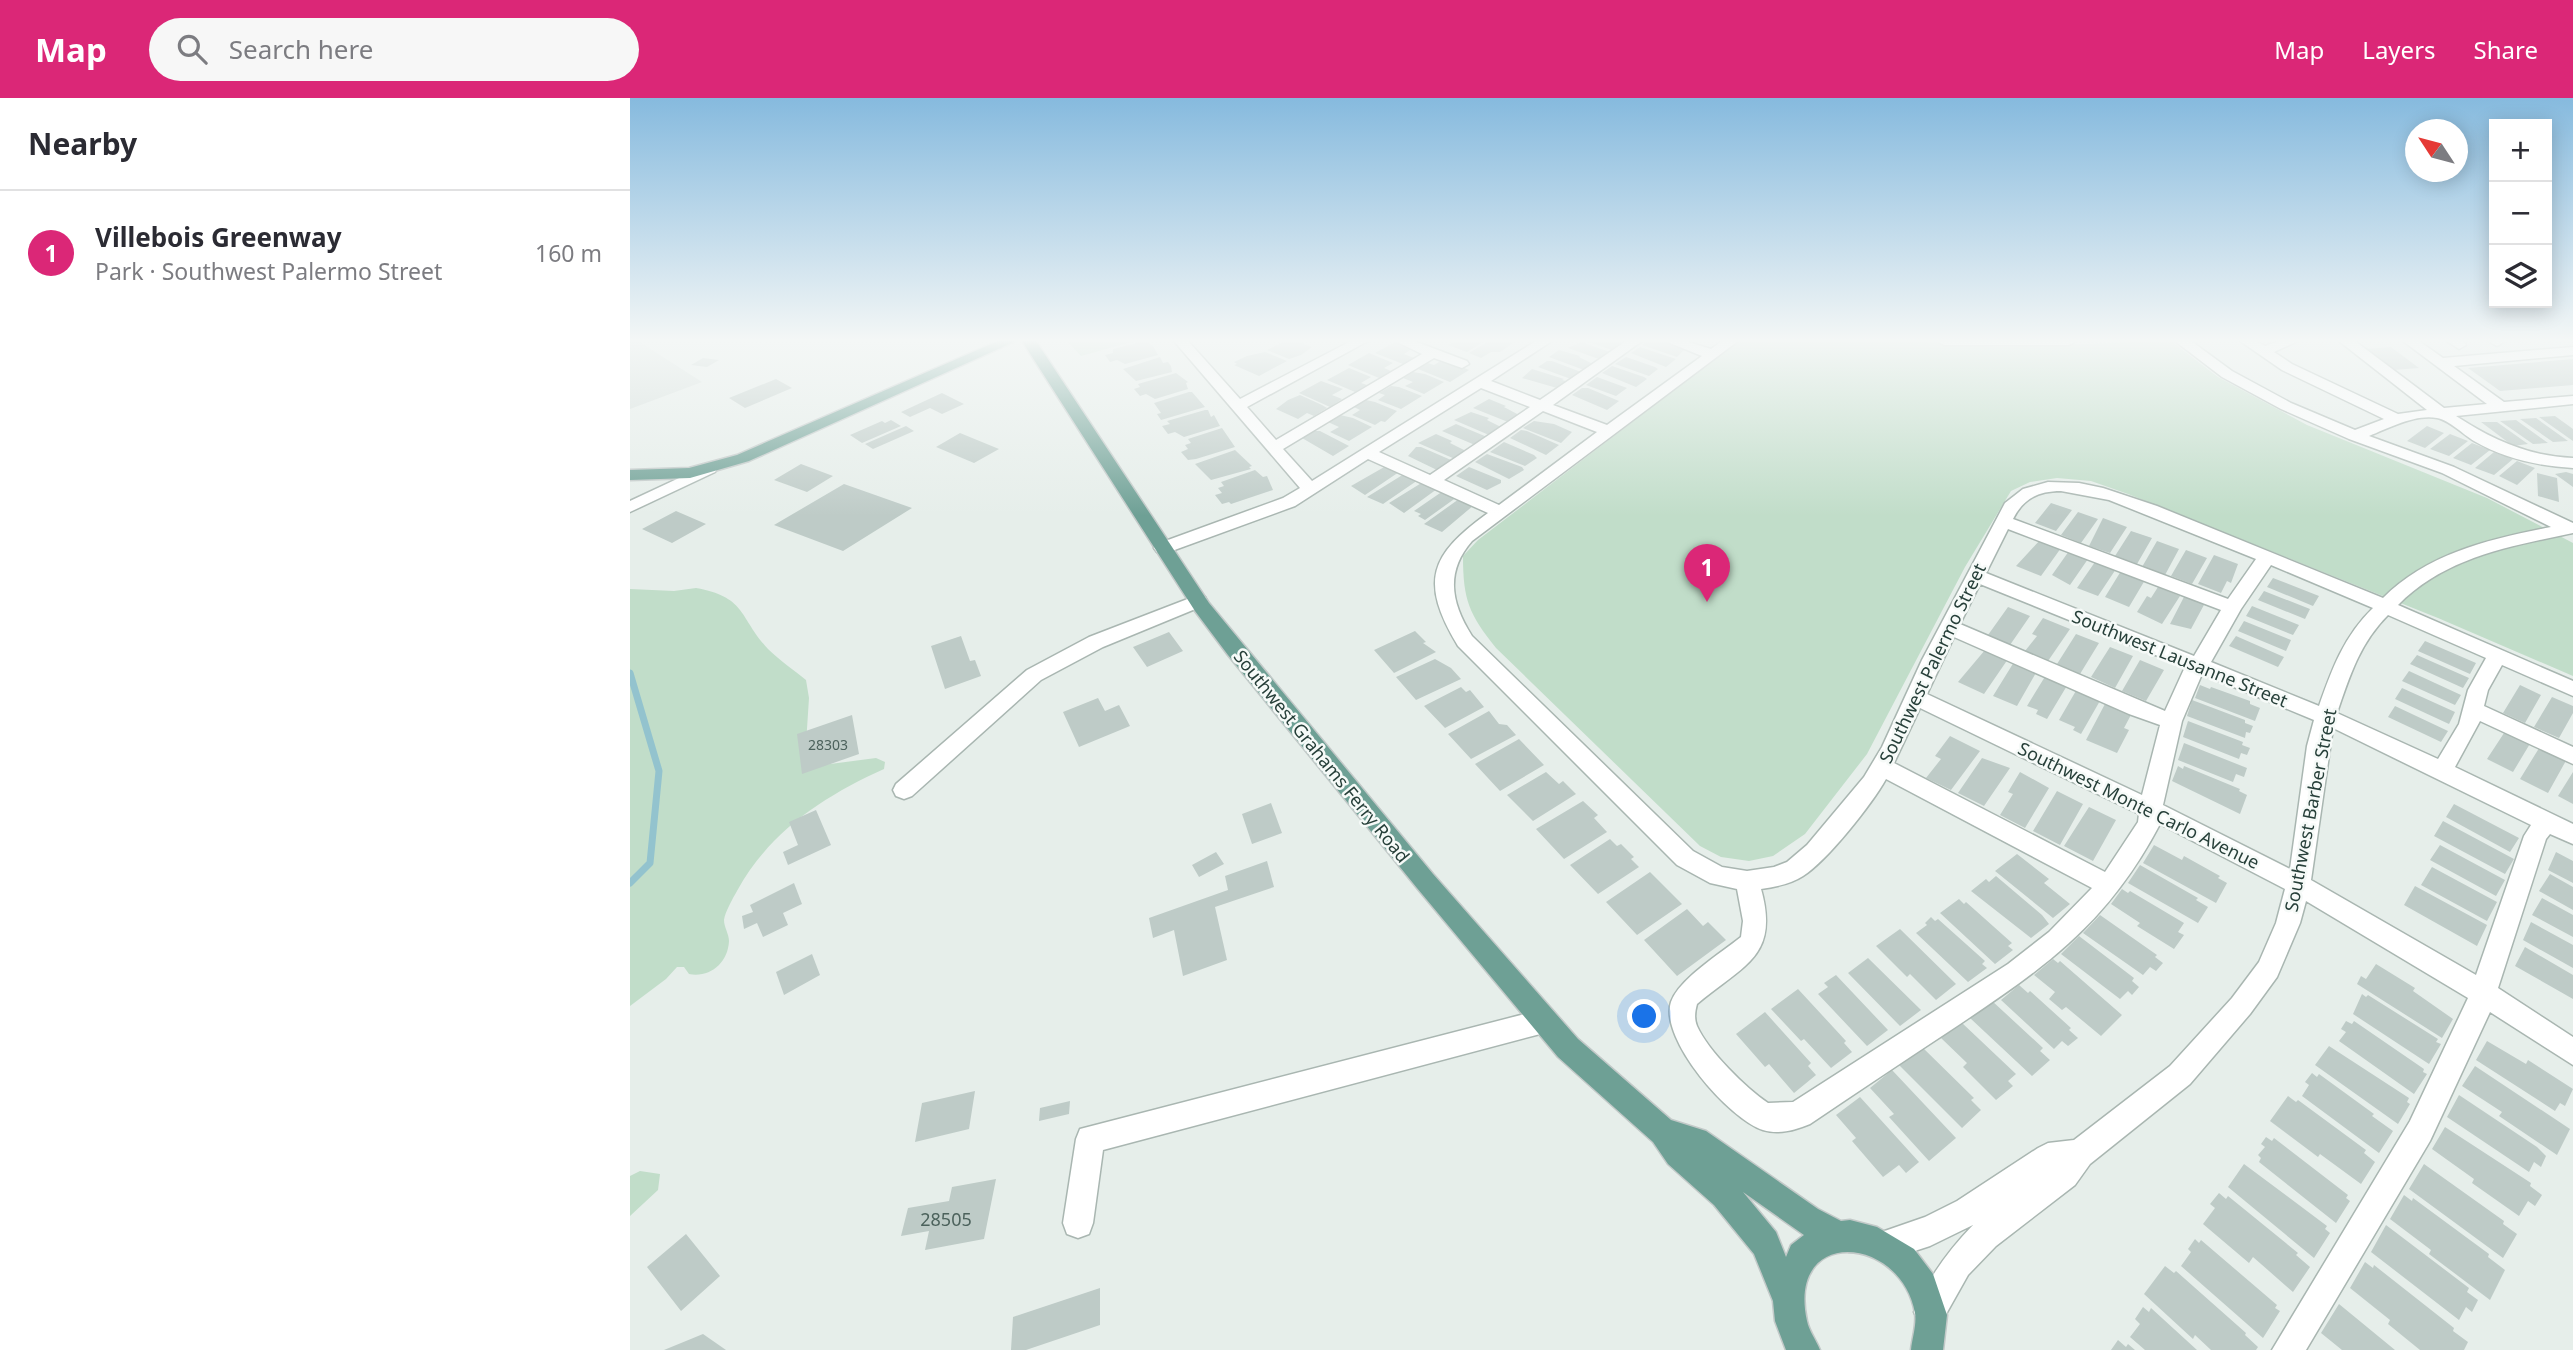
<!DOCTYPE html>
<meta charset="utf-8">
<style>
:root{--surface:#fff;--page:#f7f7f7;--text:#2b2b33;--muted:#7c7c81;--line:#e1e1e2;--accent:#db2777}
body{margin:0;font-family:"Noto Sans",sans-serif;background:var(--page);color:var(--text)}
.controls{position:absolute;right:21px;top:21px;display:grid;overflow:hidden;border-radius:0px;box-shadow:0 4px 18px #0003}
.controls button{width:63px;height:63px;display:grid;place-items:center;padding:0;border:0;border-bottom:2px solid var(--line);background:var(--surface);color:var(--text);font:35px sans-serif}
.compass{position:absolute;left:1775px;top:21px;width:63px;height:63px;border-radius:50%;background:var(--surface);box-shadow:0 4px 18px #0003;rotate:306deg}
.you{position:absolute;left:1015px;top:919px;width:24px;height:24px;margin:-18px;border:5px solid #fff;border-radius:50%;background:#1a73e8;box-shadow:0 0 0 10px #1a73e833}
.badge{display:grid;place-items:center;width:46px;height:46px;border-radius:50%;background:var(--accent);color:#fff;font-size:23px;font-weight:700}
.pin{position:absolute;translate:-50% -58px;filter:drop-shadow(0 2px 4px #0008)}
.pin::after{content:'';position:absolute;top:37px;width:24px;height:21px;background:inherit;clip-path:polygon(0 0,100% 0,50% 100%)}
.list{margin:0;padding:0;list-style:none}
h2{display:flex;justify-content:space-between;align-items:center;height:91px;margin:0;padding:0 28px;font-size:30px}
h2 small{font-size:23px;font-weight:400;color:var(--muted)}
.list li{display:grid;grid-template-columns:46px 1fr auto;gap:21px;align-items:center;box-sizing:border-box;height:126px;padding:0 28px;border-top:2px solid var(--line)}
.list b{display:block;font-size:26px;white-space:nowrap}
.list p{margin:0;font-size:23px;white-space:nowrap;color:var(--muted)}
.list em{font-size:23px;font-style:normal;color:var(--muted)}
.icon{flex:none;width:38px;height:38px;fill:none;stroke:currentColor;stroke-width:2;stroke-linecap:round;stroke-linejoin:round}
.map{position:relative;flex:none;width:1943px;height:1252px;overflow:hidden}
header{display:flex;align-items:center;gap:42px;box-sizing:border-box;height:98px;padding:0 35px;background:var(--accent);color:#fff}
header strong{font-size:33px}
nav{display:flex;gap:38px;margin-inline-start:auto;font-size:24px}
.search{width:490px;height:63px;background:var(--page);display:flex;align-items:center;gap:18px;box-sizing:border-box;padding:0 24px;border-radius:38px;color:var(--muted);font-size:26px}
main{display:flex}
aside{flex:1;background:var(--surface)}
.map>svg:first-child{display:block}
</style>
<header>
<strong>Map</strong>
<div class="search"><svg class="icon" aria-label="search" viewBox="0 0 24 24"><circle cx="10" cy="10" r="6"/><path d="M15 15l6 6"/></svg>Search here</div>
<nav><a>Map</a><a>Layers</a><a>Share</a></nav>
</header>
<main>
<aside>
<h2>Nearby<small></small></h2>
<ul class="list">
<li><span class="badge">1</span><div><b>Villebois Greenway</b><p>Park · Southwest Palermo Street</p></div><em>160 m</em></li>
</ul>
</aside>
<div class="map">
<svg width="1943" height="1252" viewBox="0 0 1943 1252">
<rect width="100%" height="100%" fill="#e6eeea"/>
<path fill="#d4deda" d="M0 243H8L72 284 0 311Z"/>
<path fill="#c1ddc9" d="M437 243H505L451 258Z
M1108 243H1276L1368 249 1541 243 1588 279 1677 327 1857 400 1943 445V578L1808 520 1498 396 1461 383 1427 380 1400 384 1381 393 1335 469 1237 656 1175 736 1143 758 1119 763 1091 759 1070 748 866 550C839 516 833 502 833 458L848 442Z
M66 490C117 499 109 520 138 551 149 562 164 572 176 582L179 600 176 646 185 668 246 660 255 664 254 671C194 698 139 734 107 793 103 800 95 814 94 822 94 829 99 836 99 843 98 865 80 880 59 876L54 869H47L36 881 0 908V491L44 493Z
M10 1073 30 1076 28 1092 0 1118V1078Z"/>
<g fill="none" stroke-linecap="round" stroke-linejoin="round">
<path stroke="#93c3ce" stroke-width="7" d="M0 575 29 673 20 765 0 785"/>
</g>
<path fill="#becbc7" d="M515 243 523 248 528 257 495 266 487 262 480 264 475 257 483 255V251Z
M655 243H666L682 249 671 257 659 261 637 252Z
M826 243H855L837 254 818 247Z
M859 243H876L883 245 870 254H861L851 260 839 255Z
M956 243H986L992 246 982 252Z
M1018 243H1030L1055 251 1047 259 1012 247Z
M765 244 783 250 774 256 784 260 773 266 745 255Z
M951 244 980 254 969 261 938 250Z
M1010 249 1046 261 1036 269 1001 255Z
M1761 249 1789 270 1763 272 1735 251Z
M929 252 950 258 949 259 963 266 954 272 919 259Z
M635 254 657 263 629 278 604 267 607 266 604 264 617 258Z
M739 255 763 265 754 270 761 273 749 280 718 267Z
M530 259 533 265 538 264 541 268 542 274 506 283 493 271Z
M996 259 1025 269 1028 271 1019 278 985 266Z
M73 260 89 262 77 269 61 267Z
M814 261 839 272 820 284 788 271 798 265 804 267Z
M1943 261V287L1870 293 1838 270Z
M917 263H922L951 274 941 281 908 269Z
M982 268 1014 279 1017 281 1006 289 972 275Z
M719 270 741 279 731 285 737 287 725 294 697 282Z
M902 271 934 281 932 282 936 283 927 290 892 280Z
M783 274 795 276 814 284 794 296 775 288 783 284 773 280Z
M546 275 558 284 556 285 558 291 525 301 516 296 510 298 504 291 510 289 508 286Z
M967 279 997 290 986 298 956 287Z
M146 281 162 290 115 310 99 300Z
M691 283 713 291 702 297 712 301 700 309 669 295Z
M761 288 769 289 792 298 771 311 748 302 755 297 749 295Z
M952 290H958L989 303 977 312 942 297Z
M559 294H562L575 309 531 322 527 316 531 315 524 305Z
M312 295 334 306 312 316 300 310 280 319 271 314Z
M670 297 692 307 697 310 684 318 677 315 668 321 646 311 658 302Z
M859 301 876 308 874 309 889 317 878 324 843 310Z
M736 302 745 304 767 313 755 324 751 323 745 327 722 317 730 312 724 309Z
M575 312H578L581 319 584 317 590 328 554 339 545 334 538 336 532 328 540 326 537 323Z
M841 314 859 320 857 322 871 329 859 337 824 322Z
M710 317 723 320 742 329 719 343 700 334 709 329 698 324Z
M1925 318 1943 331V343L1909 319Z
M1906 320 1938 343 1923 344 1890 321Z
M261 322 271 328 232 345 220 337 252 323 255 325Z
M1886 322 1918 345 1903 346 1870 323Z
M904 323 924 326 942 334 931 345 893 330Z
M1851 324H1867L1898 346 1883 348Z
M826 326 857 339 845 347 812 333Z
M276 328 284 333 243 351 235 346Z
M1797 328 1814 335 1795 350 1777 343Z
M592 330 605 349 566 361 558 362 551 354 558 351 555 347 561 345 558 341Z
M891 332 897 333 929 347 916 357 880 340Z
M684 333H690L719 348 703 358 672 340Z
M330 335 369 351 344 365 306 349Z
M806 336 822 343 820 345 836 353 825 361 788 345Z
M1820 336 1838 343 1819 358 1800 351Z
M874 344 904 357 907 360 895 368 860 354Z
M1842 345 1860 352 1841 367 1823 360Z
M786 349H791L821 362 807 372 778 358Z
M605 352 622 368 619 369 621 371 581 382 565 366Z
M1864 354 1883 361 1864 377 1845 370Z
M857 356 892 369 894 372 879 381 845 364Z
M1887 363 1905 370 1887 387 1869 378Z
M171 366 203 378 177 394 144 382Z
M756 368 769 374 735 397 721 388Z
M839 369 871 382V385L857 392 826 378Z
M625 372 633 379 637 378 643 392 601 406 599 404 592 406 585 397 592 395 588 390 594 388 591 384Z
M1936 374 1943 376V389L1925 376Z
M1907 375 1927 380 1929 404 1908 398Z
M774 376 788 382 753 406 737 399Z
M793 384 807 391 774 415 759 405Z
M214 386 282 410 213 453 144 427Z
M813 393 827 399 795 422 788 418 791 416 784 413Z
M829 401 844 407 812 434 794 426Z
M1421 405 1442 412 1426 433 1405 425Z
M46 413 76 426 42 445 12 431Z
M1448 414 1468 421 1451 445 1431 437Z
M1473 420 1497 429 1480 455 1459 448Z
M1501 433 1522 440 1507 466 1485 458Z
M1410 442 1431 450 1411 478 1386 468Z
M1527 443 1549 451 1535 477 1512 469Z
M1556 452 1577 460 1562 486 1541 478Z
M1439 453 1458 461 1440 487 1422 477Z
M1584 457 1608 466 1601 485 1597 483 1591 495 1568 486Z
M1465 464 1486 471 1468 498 1447 490Z
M1491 473 1515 482 1499 509 1475 499Z
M1643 480 1689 498 1683 508 1637 489Z
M1528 489 1550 498 1532 526 1507 514 1517 498 1521 500Z
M1634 493 1680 511 1675 521 1628 502Z
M1555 497 1575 505 1561 531 1540 526Z
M1622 508 1669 527 1663 537 1616 518Z
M1378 509 1400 518 1380 547 1358 537Z
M1413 520 1440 531 1418 563 1395 553 1407 538 1402 536Z
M1614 523 1661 542 1656 553 1608 533Z
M785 533 796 544 793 545 806 554 764 575 744 552Z
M539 534 553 553 517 569 503 549Z
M1446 536 1469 545 1450 576 1427 566Z
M331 538 340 563 345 562 351 578 315 591 301 548Z
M1606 538 1654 559 1648 569 1599 548Z
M1795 543 1846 565 1840 576 1788 553Z
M1480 549 1503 558 1485 590 1461 579Z
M1355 552 1378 561 1354 596 1328 584Z
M1787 557 1839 580 1833 590 1780 566Z
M805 561 821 570 831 581 786 602 766 579Z
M1510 562 1534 572 1516 603 1492 593Z
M1384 564 1407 573 1387 608 1363 598Z
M1779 573 1831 597 1825 607 1772 583Z
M1416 577 1438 586 1417 621 1406 616 1408 612 1397 608Z
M1570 587 1580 591 1581 589 1620 603V606L1630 610 1625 623 1565 600Z
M1890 587 1911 597 1895 625 1873 615Z
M831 589 836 594 840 592 854 609 815 630 794 608Z
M1772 590 1825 614 1819 626 1765 601Z
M1447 591 1471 601 1451 636 1443 632 1445 629 1429 622Z
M1922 599 1943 608V615L1929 640 1904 629Z
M468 600 475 613 489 607 500 628 449 649 433 614Z
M1562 602 1615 622V625L1623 628 1620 635 1616 634 1615 640 1557 618Z
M1476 604 1502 615 1494 630 1499 632 1487 655 1456 642Z
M1765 608 1818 633 1811 644 1758 619Z
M859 613 869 626 877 627 886 637 841 661 818 636Z
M222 617 229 656 172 676 167 636Z
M1558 623 1613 644 1612 647 1620 650 1617 657 1611 655 1609 661 1553 639Z
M1876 632 1901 644 1883 674 1857 661Z
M1320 638 1350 653 1321 692 1296 680 1311 661 1305 658Z
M889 641 914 667 870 693 845 666Z
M1554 645 1617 670 1614 679 1606 676 1603 684 1548 662Z
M1911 647 1938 659 1918 695 1890 681Z
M1352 660 1380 670 1354 708 1328 695Z
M1548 668 1553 671 1554 668 1610 691 1609 693 1617 697 1610 716 1542 683Z
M916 674 929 686 933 683 946 696 903 723 877 697Z
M1390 674 1419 690 1395 730 1370 717 1383 696 1378 694Z
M1943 674V706L1928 698Z
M1427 693 1453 706 1430 747 1403 733Z
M953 703 968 717 964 720 977 734 934 761 906 731Z
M641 705 652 735 622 746 612 716Z
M1824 706 1889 740 1880 754 1816 719Z
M1459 709 1486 722 1463 763 1434 748Z
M186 712 201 747 158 767 153 754 168 747 159 724Z
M1813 723 1884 761 1875 776 1804 738Z
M980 741 987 748 991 746 1004 759 1001 761 1009 769 968 796 940 767Z
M1524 747 1552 762 1554 758 1590 778 1588 780 1597 785 1586 805 1513 765Z
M1810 747 1875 782 1866 798 1800 762Z
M586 754 594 766 569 779 562 767Z
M1926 754 1943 763V785L1918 772Z
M1387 756 1419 781 1414 785 1440 806 1423 820 1365 773Z
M637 763 644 789 585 809 597 862 553 878 544 832 523 840 519 820 598 792 595 778Z
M1510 767 1568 800 1566 802 1578 809 1568 825 1498 785Z
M1802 769 1867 804 1857 823 1791 787Z
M1020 774 1052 806 1007 837 976 804Z
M1920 776 1943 789V812L1909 793Z
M1366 778 1412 817 1419 826 1401 840 1341 793 1356 781 1359 784Z
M164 785 172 806 153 815 158 827 133 839 127 825 114 831 112 818 123 814 120 807Z
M1785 788 1857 827 1847 848 1774 807Z
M1492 791 1498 795 1500 793 1554 825 1548 834 1554 837 1544 851 1507 828 1510 825 1481 806Z
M1912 800 1943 817V839L1902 817Z
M1329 801 1334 806 1336 804 1382 845 1378 848 1383 852 1365 866 1310 815Z
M1057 811 1073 828 1078 824 1096 842 1047 878 1014 842Z
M1470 817 1527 857 1525 859 1533 865 1526 873 1520 869 1513 877 1453 835Z
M1301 819 1305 823 1308 821 1355 863 1352 866 1357 870 1338 884 1286 835 1297 827 1295 825Z
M1901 824 1943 847V870L1893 842Z
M1270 831 1326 886 1306 902 1280 876 1277 879 1246 848Z
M1449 838 1504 880 1502 883 1509 889 1502 897 1498 893 1490 901 1431 856Z
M1895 849 1943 877V901L1885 868Z
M182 856 190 877 154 897 146 874Z
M1238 860 1291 912 1270 928 1218 875Z
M1423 861 1428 865 1430 863 1492 917 1471 938 1436 909 1432 912 1419 901 1425 894 1404 877Z
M1746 866 1785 890 1783 893 1823 921 1812 940 1727 886 1731 878 1736 881Z
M1206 877 1258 932 1237 948 1188 896 1198 889 1194 885Z
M1389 887 1398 895 1400 893 1441 930 1439 932 1448 940 1438 948 1432 943 1424 951 1371 902Z
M1168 891 1216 943 1214 945 1222 954 1201 970 1174 941 1171 943 1141 911Z
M1732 896 1736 899 1738 897 1808 941 1806 944 1811 946 1799 966 1723 916Z
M1361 902 1413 950 1410 953 1420 962 1402 978 1340 920Z
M1135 914 1181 965 1178 968 1186 977 1164 995 1139 966 1135 969 1106 936Z
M1716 923 1722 926 1724 923 1794 971 1793 974 1797 976 1784 996 1709 943 1716 934 1711 931Z
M1331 924 1386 976 1378 983 1383 988 1366 1002 1333 969 1337 965 1311 940Z
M1857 943 1896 966 1898 962 1943 991 1935 1008 1930 1005 1925 1013 1846 962Z
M1291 948 1344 1000 1341 1002 1351 1012 1332 1030 1269 967Z
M1699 948 1779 1000 1777 1004 1780 1006 1768 1026 1685 967Z
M1845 968 1940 1031 1927 1057 1869 1018 1872 1014 1832 988Z
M1262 972 1326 1040 1299 1063 1259 1019 1264 1016 1240 990Z
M1682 975 1687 979 1689 976 1744 1016 1742 1018 1763 1033 1749 1055 1672 998 1679 987 1675 984Z
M345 993 339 1031 285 1044 292 1005Z
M1829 997 1907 1049 1916 1058 1911 1069 1904 1064 1899 1074 1817 1019Z
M1658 998 1666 1004 1668 1002 1736 1052 1734 1055 1745 1064 1731 1086 1690 1056 1688 1059 1640 1023Z
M1230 999 1289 1064 1276 1075 1269 1067 1253 1079 1222 1043 1226 1040 1206 1017Z
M440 1003 439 1016 409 1023 410 1010Z
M1815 1029 1901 1085 1900 1088 1912 1097 1905 1108 1898 1103 1889 1118 1842 1085 1844 1081 1802 1051Z
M1636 1039 1642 1043 1644 1040 1718 1097 1716 1100 1720 1103 1706 1125 1629 1064 1631 1060 1628 1057 1635 1049 1631 1046Z
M1614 1066 1697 1128 1695 1131 1700 1135 1684 1160 1598 1089Z
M1794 1066 1874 1123 1873 1126 1887 1136 1873 1160 1779 1091Z
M366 1081 354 1141 295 1152 299 1133 271 1138 278 1110 319 1103 322 1089Z
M1589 1095 1596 1101 1598 1098 1668 1155 1666 1157 1680 1169 1663 1194 1623 1159 1619 1165 1573 1126 1585 1110 1580 1106Z
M1774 1097 1782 1103 1783 1100 1859 1156 1858 1159 1875 1172 1860 1202 1799 1156 1801 1152 1760 1121Z
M1756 1127 1839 1190 1837 1194 1848 1202 1842 1214 1836 1209 1829 1222 1741 1154Z
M56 1136 90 1178 51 1213 17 1169Z
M1565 1141 1569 1145 1571 1142 1647 1207 1645 1210 1650 1213 1633 1240 1551 1168 1561 1154 1558 1151Z
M1735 1164 1743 1170 1744 1167 1824 1230 1823 1233 1838 1244 1834 1252H1790L1758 1226 1760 1222 1720 1190Z
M1535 1168 1544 1175 1546 1173 1616 1235 1615 1237 1628 1249 1626 1252H1581L1565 1237 1563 1241 1514 1196Z
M470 1190V1227L396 1252H381L383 1219Z
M1709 1206 1765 1252H1712L1691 1235Z
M1513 1209 1519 1214 1521 1210 1567 1252H1515L1500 1239 1510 1226 1505 1221Z
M73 1236 96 1252H34Z
M1488 1242 1496 1249 1498 1246 1505 1252H1481Z"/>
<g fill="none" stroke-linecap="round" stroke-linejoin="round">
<g stroke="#a9b6b1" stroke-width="3">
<path id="minor" d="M544 243H558L610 301 721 243H738L617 309 646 342 792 256 765 243H784L837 263 839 266 832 270 804 260 653 351 682 383 906 243H922L861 283 910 302 996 243H1012L923 307 977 327 1072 258 1035 243H1055L1081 251 1092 243H1108L842 443C815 474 821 505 842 538L1063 753 1092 769 1117 773 1144 769 1157 764 1177 747 1234 679 1252 649 1292 562 1375 405 1393 391 1418 384 1449 385 1473 390 1527 408 1753 500C1798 455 1860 441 1921 429L1812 375 1719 341 1651 311 1592 279 1545 243H1561L1602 273 1661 305 1725 332 1754 321 1652 272 1610 243H1626L1635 248 1649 243H1668L1644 254 1662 266 1768 316 1797 312 1709 243H1725L1814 310 1857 306 1773 243H1789L1813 260 1943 249V257L1824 268 1874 304 1943 298V306L1826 318C1863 342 1898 358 1943 360V370C1908 368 1875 361 1844 343 1834 337 1819 322 1807 320 1785 316 1759 330 1739 338L1824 369 1943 425V435C1881 448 1815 459 1768 507L1943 583V598L1872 567 1858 592 1854 608 1943 649V666L1850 623 1825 669 1943 726V746L1920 736 1916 741 1868 890 1943 939V967L1860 914 1800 1043 1676 1252H1642L1780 1023 1838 900 1676 803 1670 825 1647 879 1620 916 1560 986 1460 1066 1445 1087 1366 1148 1338 1177 1311 1225 1300 1230 1289 1225 1284 1214C1298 1180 1318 1153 1343 1127L1300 1148 1257 1162 1246 1158 1242 1147 1246 1136 1295 1119 1327 1103 1408 1050 1418 1045 1444 1042 1540 968 1602 900 1629 864 1646 825 1655 791 1530 726C1476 829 1411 872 1318 934 1272 964 1226 995 1180 1026 1165 1032 1149 1037 1133 1032 1099 1021 1029 941 1041 904 1049 881 1091 855 1111 839L1113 823 1107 791 1080 785 1047 767 828 548C789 483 800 457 858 415L738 361 665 408 539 454H527L524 450 527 446 653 400 670 390ZM851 290 900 309 800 377 749 354ZM913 313 967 334 869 407 814 382ZM1431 393 1479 402 1626 461 1598 501 1383 421C1393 401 1408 393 1431 393ZM1378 431 1591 512 1564 558 1356 475ZM1641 467 1743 510C1714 538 1702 571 1689 608L1581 564 1611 511ZM1350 486 1555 569 1535 613 1330 526ZM1758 517 1856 560 1838 592 1829 626 1808 661 1707 615C1720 577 1730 545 1758 517ZM1324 539 1499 616 1530 627 1512 697 1297 596ZM1572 576 1684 622 1677 648 1660 771 1533 707 1552 623ZM1290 610 1509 716 1508 724 1475 774 1264 665ZM1703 630 1901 727 1894 738 1846 877 1681 782ZM1256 681 1462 790 1419 834 1378 866 1163 1004 1138 1005C1116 990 1078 953 1067 928 1064 921 1065 913 1067 906 1113 867 1150 859 1131 791 1145 789 1161 786 1173 778 1197 763 1242 706 1256 681Z
M1307 243H1446L1439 247H1314Z
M1817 243H1832L1836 247 1829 251Z
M1858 243H1873L1874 244 1867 248Z
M79 366 87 371 85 374 0 414V403Z
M568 497 575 499 577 503 575 507 473 549 411 582 282 698 274 701 266 698 263 692 266 686 397 572 459 539Z
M914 911 923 914 927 923 923 932 914 935 473 1052 463 1125 459 1136 448 1140 437 1136 433 1125 446 1041 450 1031Z"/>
</g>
<g stroke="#c2c9c8" stroke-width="3">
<path id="major" d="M368 243H386L119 363 60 380 0 382V372L59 370 107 357Z
M392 243H406L579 505 803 776 948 941 1041 1022 1076 1033 1188 1111 1211 1123 1220 1122 1247 1129 1284 1151 1303 1176 1317 1217 1313 1252H1281C1282 1241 1287 1226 1285 1215 1271 1137 1156 1128 1177 1223 1179 1233 1186 1242 1190 1252H1156L1145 1223 1143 1203 1124 1156 1084 1107 1038 1066 1023 1044 928 959 787 790 598 557 565 513ZM1113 1094 1174 1137 1161 1147 1156 1159 1146 1134Z"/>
</g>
<use href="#minor" fill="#fff" fill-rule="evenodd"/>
<use href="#major" fill="#6ea095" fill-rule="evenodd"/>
</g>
<linearGradient id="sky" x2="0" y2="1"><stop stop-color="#86bade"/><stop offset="0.58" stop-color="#f4f7f6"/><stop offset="1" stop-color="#f4f7f6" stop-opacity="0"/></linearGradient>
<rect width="1943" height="418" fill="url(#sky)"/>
<g text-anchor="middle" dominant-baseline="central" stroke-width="5" stroke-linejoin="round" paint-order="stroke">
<g font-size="14" fill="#4c625c">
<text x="198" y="646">28303</text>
</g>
<g font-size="18" fill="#263f39" stroke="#f6faf8">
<text transform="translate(1550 560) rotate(22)">Southwest Lausanne Street</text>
<text transform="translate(1302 565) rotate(-64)">Southwest Palermo Street</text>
<text transform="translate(692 658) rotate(51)">Southwest Grahams Ferry Road</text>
<text transform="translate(1509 707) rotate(26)">Southwest Monte Carlo Avenue</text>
<text transform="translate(1680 712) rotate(-79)">Southwest Barber Street</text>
</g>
<g font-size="18" fill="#4c625c">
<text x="316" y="1121">28505</text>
</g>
</g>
</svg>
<div class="controls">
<button>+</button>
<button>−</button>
<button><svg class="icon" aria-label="layers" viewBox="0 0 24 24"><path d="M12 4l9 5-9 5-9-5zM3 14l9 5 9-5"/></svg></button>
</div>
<svg class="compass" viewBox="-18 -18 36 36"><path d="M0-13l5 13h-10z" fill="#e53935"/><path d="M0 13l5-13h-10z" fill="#7c7c81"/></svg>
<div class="you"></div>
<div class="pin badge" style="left:1077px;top:504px">1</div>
</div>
</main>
